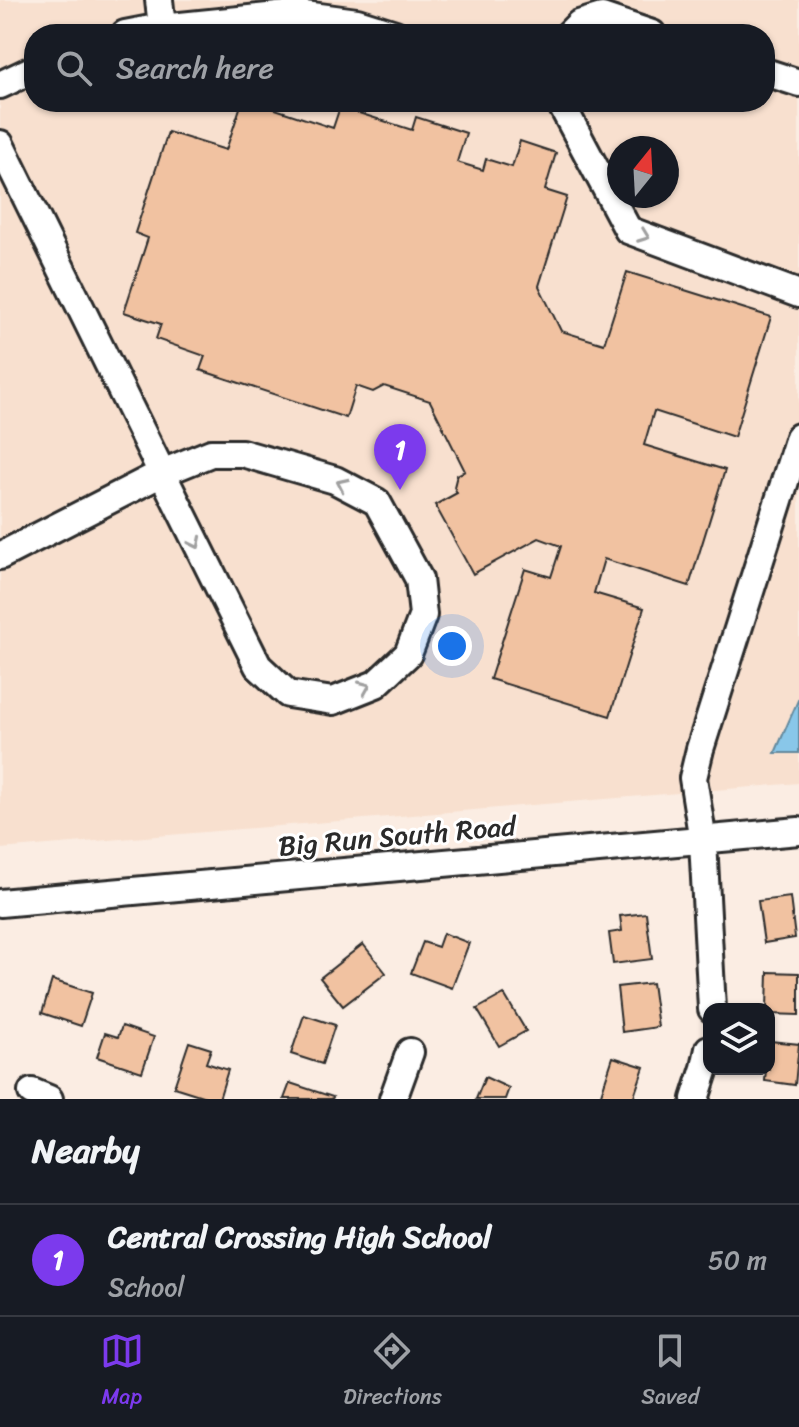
<!DOCTYPE html>
<style>
:root{--surface:#171b24;--page:#242831;--text:#f1f3f6;--muted:#9ea1a6;--line:#363941;--accent:#7c3aed}
body{margin:0;font-family:Sriracha,sans-serif;background:var(--page);color:var(--text)}
.controls{position:absolute;right:24px;bottom:24px;display:grid;overflow:hidden;border-radius:16px;box-shadow:0 2px 6px #0004}
.controls button{width:72px;height:72px;display:grid;place-items:center;padding:0;border:0;border-bottom:2px solid var(--line);background:var(--surface);color:var(--text);font:40px sans-serif}
.compass{position:absolute;left:607px;top:136px;width:72px;height:72px;border-radius:50%;background:var(--surface);box-shadow:0 2px 6px #0004;rotate:18deg}
.you{position:absolute;left:452px;top:646px;width:28px;height:28px;margin:-20px;border:6px solid #fff;border-radius:50%;background:#1a73e8;box-shadow:0 0 0 12px #1a73e833}
.badge{display:grid;place-items:center;width:52px;height:52px;border-radius:50%;background:var(--accent);color:#fff;font-size:26px;font-weight:700}
.pin{position:absolute;translate:-50% -66px;filter:drop-shadow(0 2px 4px #0008)}
.pin::after{content:'';position:absolute;top:42px;width:28px;height:24px;background:inherit;clip-path:polygon(0 0,100% 0,50% 100%)}
.list{margin:0;padding:0;list-style:none}
h2{display:flex;justify-content:space-between;align-items:center;height:104px;margin:0;padding:0 32px;font-size:34px}
h2 small{font-size:26px;font-weight:400;color:var(--muted)}
.list li{display:grid;grid-template-columns:52px 1fr auto;gap:24px;align-items:center;box-sizing:border-box;height:112px;padding:0 32px;border-top:2px solid var(--line)}
.list b{display:block;font-size:30px;white-space:nowrap}
.list p{margin:0;font-size:26px;white-space:nowrap;color:var(--muted)}
.list em{font-size:26px;font-style:normal;color:var(--muted)}
.icon{flex:none;width:44px;height:44px;fill:none;stroke:currentColor;stroke-width:2;stroke-linecap:round;stroke-linejoin:round}
.map{position:relative;flex:none;width:799px;height:1099px;overflow:hidden}
.search{position:absolute;background:var(--surface);box-shadow:0 2px 6px #0004;left:24px;right:24px;top:24px;height:88px;display:flex;align-items:center;gap:20px;box-sizing:border-box;padding:0 28px;border-radius:32px;color:var(--muted);font-size:30px}
.sheet{height:216px;background:var(--surface)}
nav{display:flex;justify-content:space-around;align-items:center;box-sizing:border-box;height:112px;border-top:2px solid var(--line);background:var(--surface);font-size:22px;color:var(--muted)}
nav a{display:grid;justify-items:center;gap:4px}
nav .on{color:var(--accent)}
.map>svg:first-child{display:block}
</style>
<div class="map">
<svg width="799" height="1099" viewBox="0 0 799 1099">
<rect width="100%" height="100%" fill="#fbede3"/>
<filter id="ink" filterUnits="userSpaceOnUse"><feTurbulence type="fractalNoise" baseFrequency=".0125" numOctaves="2"/><feDisplacementMap in="SourceGraphic" scale="16" xChannelSelector="R" yChannelSelector="G"/><feConvolveMatrix kernelMatrix="1 2 1 2 8 2 1 2 1" color-interpolation-filters="sRGB"/></filter>
<g filter="url(#ink)">
<path fill="#f8e0cf" fill-rule="evenodd" d="M0 0H799V783L0 849ZM34 34H765V102H34ZM619 148H667V196H619Z"/>
<path fill="#89c7e9" stroke="#63899d" stroke-width="2" d="M799 698V753H775Z"/>
<path fill="#f1c2a1" stroke="#2b2b2b" stroke-width="2" d="M242 102H254L333 128 340 107 412 130 416 117 466 133 457 162 483 170 486 159 512 167 520 141 556 153 545 190 567 197 539 286 561 331 604 344 627 272 771 317 734 437 654 411 644 445 725 470 689 586 604 559 594 593 644 608 610 716 490 679 525 569 551 577 561 546 539 538 473 574 435 505 457 493 454 487 457 475 465 471 430 401 384 386 373 392 356 386 346 418 200 370 205 356 156 339 161 324 124 312 148 238 135 233 168 132 226 150Z
M790 897 795 938 764 943 758 901Z
M646 913 652 959 613 964 609 933 622 931 620 916Z
M443 933 469 943 452 988 411 973 423 942 438 947Z
M363 944 386 973 343 1006 320 978Z
M768 972 799 973V1015L769 1014V1009H767Z
M52 980 92 993 81 1026 42 1013Z
M652 983 658 1027 622 1032 617 987Z
M504 994 526 1031 499 1046 477 1009Z
M304 1015 335 1025 322 1064 291 1054Z
M122 1026 154 1037 142 1072 97 1057 105 1033 118 1037Z
M770 1041 799 1044 795 1085 765 1081 766 1069H769Z
M189 1042 211 1049 206 1063 228 1070 219 1099H212L174 1087Z
M613 1057 644 1067 633 1099H607L600 1097Z
M485 1077 509 1088 505 1099H476Z
M290 1083 333 1097 332 1099H284Z"/>
<g fill="none" stroke-linecap="round" stroke-linejoin="round">
<g stroke="#2b2b2b" stroke-width="32">
<path id="minor" d="M159 0 162 27
M125 34 151 29 297 14 357 22 395 34
M569 34 579 24 602 17 652 34
M765 72 799 83
M0 85 34 69
M560 102 628 230 799 294
M0 144 130 408 162 473 258 666 288 694 333 701 376 684 408 654 423 615 419 579 377 502 335 480 242 453H211L162 473 0 556
M0 903 799 831
M712 1009 703 841 693 778 700 749 799 437
M32 1092 49 1099
M393 1099 410 1052
M695 1099 705 1068 709 1049"/>
</g>
<use href="#minor" stroke="#fff" stroke-width="26"/>
</g>
<defs><path id="oneway-chevron" d="M-2-3.5L2.5 0L-2 3.5" fill="none" stroke-width="1.6" stroke-linecap="round" stroke-linejoin="round" transform="scale(2)"/></defs>
<g stroke="#a0a0a0">
<use href="#oneway-chevron" transform="translate(644 236) rotate(21)"/>
<use href="#oneway-chevron" transform="translate(342 484) rotate(-155)"/>
<use href="#oneway-chevron" transform="translate(196 543) rotate(64)"/>
<use href="#oneway-chevron" transform="translate(365 687) rotate(-23)"/>
</g>
</g>
<g text-anchor="middle" dominant-baseline="central" stroke-width="6" stroke-linejoin="round" paint-order="stroke">
<g font-size="28" fill="#2b2b2b" stroke="#fff">
<text transform="translate(397 836) rotate(-5)">Big Run South Road</text>
</g>
</g>
</svg>
<div class="controls">
<button><svg class="icon" aria-label="layers" viewBox="0 0 24 24"><path d="M12 4l9 5-9 5-9-5zM3 14l9 5 9-5"/></svg></button>
</div>
<svg class="compass" viewBox="-18 -18 36 36"><path d="M0-13l5 13h-10z" fill="#e53935"/><path d="M0 13l5-13h-10z" fill="#9ea1a6"/></svg>
<div class="you"></div>
<div class="pin badge" style="left:400px;top:490px">1</div>
<div class="search"><svg class="icon" aria-label="search" viewBox="0 0 24 24"><circle cx="10" cy="10" r="6"/><path d="M15 15l6 6"/></svg>Search here</div>
</div>
<section class="sheet">
<h2>Nearby<small></small></h2>
<ul class="list">
<li><span class="badge">1</span><div><b>Central Crossing High School</b><p>School</p></div><em>50 m</em></li>
</ul>
</section>
<nav>
<a class="on"><svg class="icon" aria-label="map" viewBox="0 0 24 24"><path d="M3 6l6-2 6 2 6-2v14l-6 2-6-2-6 2zM9 4v14M15 6v14"/></svg>Map</a>
<a><svg class="icon" aria-label="directions" viewBox="0 0 24 24"><path d="M12 3l9 9-9 9-9-9zM9 14v-3h6M13 9l2 2-2 2"/></svg>Directions</a>
<a><svg class="icon" aria-label="saved" viewBox="0 0 24 24"><path d="M7 4h10v16l-5-4-5 4z"/></svg>Saved</a>
</nav>
